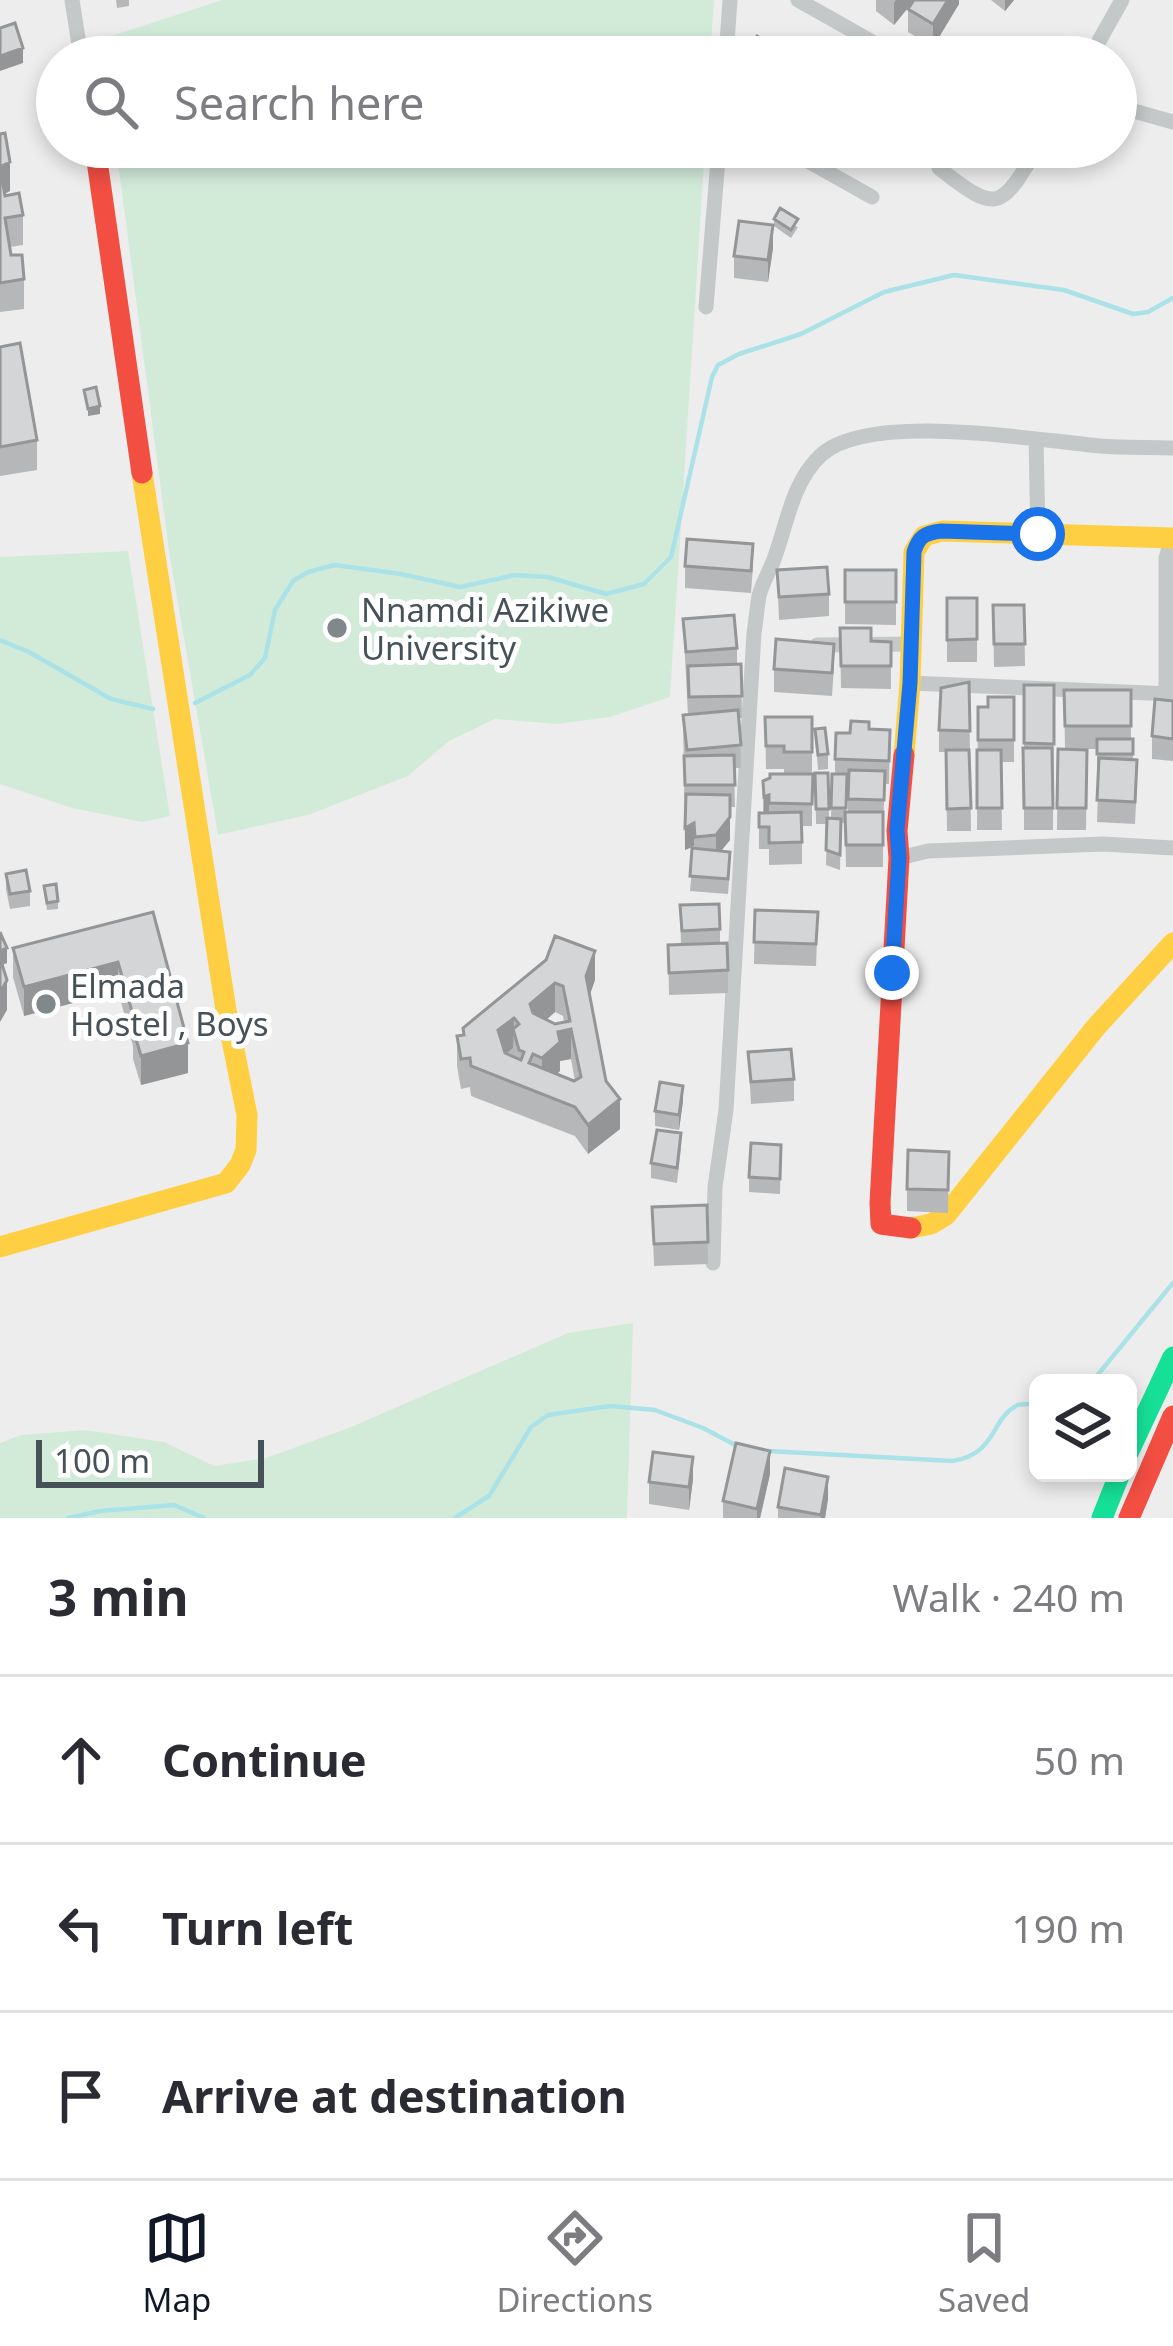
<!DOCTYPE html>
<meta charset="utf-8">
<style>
:root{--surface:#fff;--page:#f2f2f3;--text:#2b2b33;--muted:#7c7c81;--line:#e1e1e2;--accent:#111827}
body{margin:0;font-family:"Noto Sans",sans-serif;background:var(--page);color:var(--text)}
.controls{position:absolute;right:36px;bottom:36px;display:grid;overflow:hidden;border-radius:18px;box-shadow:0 6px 18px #0003}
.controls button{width:108px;height:108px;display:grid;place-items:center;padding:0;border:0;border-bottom:3px solid var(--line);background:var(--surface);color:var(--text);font:60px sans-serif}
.scale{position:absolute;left:36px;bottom:30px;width:228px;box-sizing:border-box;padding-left:12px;border:6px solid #465158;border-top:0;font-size:33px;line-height:42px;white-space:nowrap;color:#465158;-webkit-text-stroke:9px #fff;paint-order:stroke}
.stop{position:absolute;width:36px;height:36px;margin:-27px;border:9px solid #1a73e8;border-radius:50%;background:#fff}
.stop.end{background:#1a73e8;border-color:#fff;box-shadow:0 3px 12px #0008}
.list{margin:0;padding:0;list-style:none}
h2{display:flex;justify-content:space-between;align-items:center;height:156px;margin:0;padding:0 48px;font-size:51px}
h2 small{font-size:39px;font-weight:400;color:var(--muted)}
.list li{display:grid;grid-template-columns:78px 1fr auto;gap:36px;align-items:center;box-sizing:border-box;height:168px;padding:0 48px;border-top:3px solid var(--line)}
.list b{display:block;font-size:45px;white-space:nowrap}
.list em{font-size:39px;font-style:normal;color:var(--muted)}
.icon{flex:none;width:66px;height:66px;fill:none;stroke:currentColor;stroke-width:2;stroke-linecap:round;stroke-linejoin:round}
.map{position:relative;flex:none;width:1173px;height:1518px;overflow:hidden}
.search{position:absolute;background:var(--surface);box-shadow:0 6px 18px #0003;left:36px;right:36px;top:36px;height:132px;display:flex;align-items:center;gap:30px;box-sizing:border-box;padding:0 42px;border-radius:66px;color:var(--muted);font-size:45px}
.sheet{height:660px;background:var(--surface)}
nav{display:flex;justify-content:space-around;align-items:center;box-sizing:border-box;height:168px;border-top:3px solid var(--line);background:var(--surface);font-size:33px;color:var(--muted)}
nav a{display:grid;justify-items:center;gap:6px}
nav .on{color:var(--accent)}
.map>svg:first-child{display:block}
</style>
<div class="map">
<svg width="1173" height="1518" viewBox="0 0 1173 1518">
<rect width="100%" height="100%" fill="#eeeded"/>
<path fill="#d2ebd9" d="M222 0H714L710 57H105L102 39Z
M116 147H705L670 697 610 717 557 724 495 719 449 741 408 776 308 815 218 835 169 551Z
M128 551 170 816 142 822 72 808 0 784V557Z
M633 1323 627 1518H0V1443L21 1435 86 1430 164 1442 214 1466 266 1458 351 1427 568 1333Z"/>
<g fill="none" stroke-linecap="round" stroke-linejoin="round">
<path stroke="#aae2e7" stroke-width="4.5" d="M0 640 29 652 111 699 153 709
M195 703 250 675 265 658 275 610 293 581 308 572 335 565 401 574 460 587 515 575 548 577 606 594 644 584 671 557 712 377 718 365 739 354 801 334 884 292 954 275 1064 290 1133 314 1148 312 1173 298
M1091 1383 1173 1283
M768 1451 952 1461C998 1454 990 1418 1018 1405 1022 1404 1034 1404 1038 1403
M68 1518 100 1511 174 1505 204 1518
M455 1518 489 1496 531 1427 548 1415 610 1406 655 1410 703 1428 739 1447"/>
<path stroke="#c4c8c9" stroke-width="15" d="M72 0 81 57
M798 0 899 57
M726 57 730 0
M1090 57 1122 0
M1116 106 1173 122
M783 147 872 197
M939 168C998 215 1001 209 1038 147
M706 307 719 147
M1036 440 1038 534
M817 645 912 644
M910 683 1173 694
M1166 694V558L1172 538
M899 858 928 851 1103 844 1173 848
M713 1263 715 1187 726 1110 754 633C756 621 757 608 759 596 762 584 768 574 773 562 787 526 791 483 821 455 870 411 1035 440 1100 446 1124 448 1149 447 1173 448"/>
<path stroke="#16e098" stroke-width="21" d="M1128 1453 1173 1357
M1102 1518 1120 1473"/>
<path stroke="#ffcf43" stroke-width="21" d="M904 755 910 683 914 552 924 536 942 531 1173 538
M911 1228 931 1224 946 1215 1096 1027 1173 943
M0 1247 226 1183 240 1165 246 1150 247 1115 226 1010 142 473"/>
<path stroke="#f24e42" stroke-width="21" d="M95 147 142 473
M904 755 897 831 899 858 880 1203 881 1224 911 1228
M1129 1518 1173 1416"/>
</g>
<path fill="#b6b7b8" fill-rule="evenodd" d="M116 0H129V6L117 8Z
M876 0H959V4L933 47 908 32V9L913 2 894 25 876 11Z
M991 0H1014L1005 11Z
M0 134 10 191 5 194 23 215V245L10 247 11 255 24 279V309L0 312Z
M774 219 798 227 791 238 774 226Z
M773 248 768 282 734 278V256Z
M0 347 37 440V470L0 476Z
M685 566H753L751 593 685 588Z
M777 570 829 594V616L779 620Z
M845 570H896V625L845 624Z
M947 598H977V662H947Z
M993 605H1024L1025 666 994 667Z
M683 619 737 648V664H741L742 718H739L741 768H734L735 807H730V840L721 851 730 867 728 894 690 891 694 848V846L685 850 683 715H688Z
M840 628 871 641 891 642V689L841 688Z
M834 666 832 696 774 692V669Z
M969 682 971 831H947L946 752H939V730Z
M1024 685H1054L1053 830H1024Z
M1064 690H1131V739H1133V760L1137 783 1135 824 1097 822 1099 769H1097V749H1065Z
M1014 697V762H1001L1002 830H977L978 707H988Z
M1173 701V761L1152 759V736Z
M765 717H812V826H802V864L769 865V849H759V813H763V781L784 774V769H766Z
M815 729 828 754V769L818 770Z
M869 729 890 730 889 784H885L883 823V867H846L845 823H841L840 870 826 865 827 824H816L815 773H828L829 818H831L832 774H835V759L850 733ZM846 782H848V812H846Z
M1058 749 1087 750 1086 830H1057Z
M6 874 30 891V906L10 909 6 889Z
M44 886 58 901V909L47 910Z
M680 905 720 929V943L728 970V993L669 995 668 945H681Z
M755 910 818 912 816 966 754 964Z
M153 912 188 1073 141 1085 133 1059V1046L118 991 24 1016 13 977V948Z
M546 960 595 980 589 995 606 1081 620 1129 588 1154 575 1136 471 1096 470 1087 461 1089 457 1066V1036H463V1028ZM555 1012 563 1016 564 1022 555 1024 546 1020ZM571 1059 575 1081 556 1074 560 1071V1061Z
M748 1052 794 1079V1101L751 1104Z
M683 1101 679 1130 655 1126V1111Z
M781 1145 780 1194 749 1192V1177Z
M681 1148 677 1183 651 1178V1163Z
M949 1152 948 1213 907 1211V1189Z
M707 1205 708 1264 654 1266 652 1207Z
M770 1474 760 1518H723V1501Z
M693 1479 689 1510 649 1504V1482Z
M828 1499 825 1518H778V1507Z"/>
<path fill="#949596" d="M896 0H914L894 25V3Z
M948 0H959V4L933 47V24Z
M1005 0H1014L1005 11Z
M23 48V63L0 71V56Z
M10 162V191L0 196V167Z
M773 225V248L768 282V260Z
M100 406V414L88 416V409Z
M769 795V817L764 819V797Z
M730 818V840L716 857V835Z
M694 823V846L685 850V828Z
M7 948V963L0 966V951Z
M595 951V980L586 1006V976Z
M118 962V991L24 1016V987Z
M7 980V1010L0 1022V993Z
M555 983V1012L530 1034V1004Z
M514 1018 513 1048 498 1060V1030Z
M571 1029V1059L560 1061V1071L542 1087V1058L558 1032Z
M188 1043V1073L141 1085V1056Z
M683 1086V1101L679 1130V1115Z
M620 1099V1129L588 1154V1125Z
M770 1451V1474L760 1518H757V1509Z
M693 1457V1479L689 1510V1487Z
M828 1477V1499L825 1518H821Z"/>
<path fill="#d4d5d6" stroke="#949596" stroke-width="3" fill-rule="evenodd" d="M914 0H948L933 24 908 9Z
M15 23 23 48 0 56V28Z
M757 36 798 57H755L759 50 752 46Z
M813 39 827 43 822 57H808Z
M846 40 859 47 854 57 841 49Z
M5 133 10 162 0 167 5 196 19 193 23 215 5 218 11 255H22L24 279 0 283V134Z
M780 208 798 219 791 230 774 219Z
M739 221 773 225 768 260 734 256Z
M20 343 37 440 0 447V347Z
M96 387 100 406 88 409 84 390Z
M687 539 753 544 751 571 685 566Z
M827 567 829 594 779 597 777 570Z
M845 570H896V602H845Z
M947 598H977V639L947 640Z
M993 605H1024L1025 644H994Z
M734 615 737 648 686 652 683 619Z
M840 628H871V641L891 642V666H841Z
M776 639 834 644 832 673 774 669Z
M741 664 742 696 689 697 688 666Z
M969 682 970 731 939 730 941 688Z
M1024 685H1054V744L1024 743Z
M1064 690H1131V726H1065Z
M988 697H1014V740H978V707H988Z
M1155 699 1173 701V739L1152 736Z
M738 710 741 745 687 750 683 715Z
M765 717H812V752H784V746H766Z
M851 721 869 722V729L890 730 889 761 835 759 836 733H850Z
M825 728 828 754 818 755 815 729Z
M1097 739H1133V754H1097Z
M1023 748H1052L1053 808H1024Z
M1058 749 1087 750 1086 808H1057Z
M946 750H969L971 808 947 809Z
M977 750H1001L1002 808H977Z
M734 755 735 785H685L684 756Z
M1099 758 1137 760 1135 802 1097 800Z
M849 770 885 771 884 800 848 799Z
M815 773H828L829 809H816Z
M770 774H813L812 804 769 803V795L764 797 763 781 770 778Z
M832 774H847L846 808H831Z
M686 794 730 795V817L716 835 695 837 694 823 685 828Z
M801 812 802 842 769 843V827H759V813Z
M845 812H883V845H846Z
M827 818 841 819 840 855 826 850Z
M692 848 730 852 728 879 690 876Z
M26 870 30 891 10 894 6 874Z
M56 884 58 901 47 903 44 886Z
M719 904 720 929 682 931 680 905Z
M755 910 818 912 816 944 754 942Z
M153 912 188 1043 141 1056 133 1029H137L118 962 24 987 13 948Z
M0 932 7 948 0 951Z
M555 936 595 951 586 976 606 1081 620 1099 588 1125 575 1107 471 1066 470 1058 461 1059 457 1036 464 1035 463 1028 546 960ZM555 983 563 986 570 1021 555 1024 533 1013 530 1004ZM514 1018 519 1024 513 1029 519 1050 524 1052 521 1060 505 1053 498 1030ZM571 1029 581 1077 574 1081 529 1063 533 1054 542 1058 560 1042 558 1032Z
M727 943 728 970 669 973 668 945Z
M0 958 7 980 0 993Z
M791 1049 794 1079 751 1082 748 1052Z
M660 1082 683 1086 679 1115 655 1111Z
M657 1130 681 1133 677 1168 651 1163Z
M751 1143 781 1145 780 1179 749 1177Z
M908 1150 949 1152 948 1190 907 1189Z
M707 1205 708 1242 654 1244 652 1207Z
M736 1443 770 1451 757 1509 723 1501Z
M653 1452 693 1457 689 1487 649 1482Z
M785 1468 828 1477 821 1515 778 1507Z"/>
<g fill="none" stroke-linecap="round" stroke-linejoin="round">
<path stroke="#1a73e8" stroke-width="15" d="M892 973 899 858 897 830 910 683 914 552C919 536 925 533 941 531L1038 534"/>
</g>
<g fill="#81888c" stroke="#fff" stroke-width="4.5">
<circle cx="337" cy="628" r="12"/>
<circle cx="46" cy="1004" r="12"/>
</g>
<g text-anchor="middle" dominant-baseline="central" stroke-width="10" stroke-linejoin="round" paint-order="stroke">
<g font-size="33" fill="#465158" stroke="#fff" text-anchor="start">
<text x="361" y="609">Nnamdi Azikiwe<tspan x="361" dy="38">University</tspan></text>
<text x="70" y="985">Elmada<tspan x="70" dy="38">Hostel , Boys</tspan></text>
</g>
</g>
</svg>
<div class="controls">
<button><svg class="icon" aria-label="layers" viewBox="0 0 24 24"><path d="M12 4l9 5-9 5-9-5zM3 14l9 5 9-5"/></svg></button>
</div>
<div class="scale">100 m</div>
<div class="stop" style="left:1038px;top:534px"></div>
<div class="stop end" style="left:892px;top:973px"></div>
<div class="search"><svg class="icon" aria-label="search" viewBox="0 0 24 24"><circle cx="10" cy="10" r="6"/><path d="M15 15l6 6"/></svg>Search here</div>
</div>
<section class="sheet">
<h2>3 min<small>Walk · 240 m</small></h2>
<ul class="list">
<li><svg class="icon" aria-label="ahead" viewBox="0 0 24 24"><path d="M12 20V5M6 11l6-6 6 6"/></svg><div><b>Continue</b></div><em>50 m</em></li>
<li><svg class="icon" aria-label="left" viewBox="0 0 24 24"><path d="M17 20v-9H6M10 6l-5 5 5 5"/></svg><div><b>Turn left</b></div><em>190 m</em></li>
<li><svg class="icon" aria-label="arrive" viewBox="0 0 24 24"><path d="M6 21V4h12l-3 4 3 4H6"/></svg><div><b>Arrive at destination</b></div></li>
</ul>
</section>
<nav>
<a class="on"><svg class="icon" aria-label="map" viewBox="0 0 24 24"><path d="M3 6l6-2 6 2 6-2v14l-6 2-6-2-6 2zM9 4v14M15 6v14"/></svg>Map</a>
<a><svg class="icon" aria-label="directions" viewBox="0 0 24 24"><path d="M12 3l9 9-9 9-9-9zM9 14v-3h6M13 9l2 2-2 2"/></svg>Directions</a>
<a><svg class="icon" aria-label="saved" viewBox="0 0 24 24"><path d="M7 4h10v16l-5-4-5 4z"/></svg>Saved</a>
</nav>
